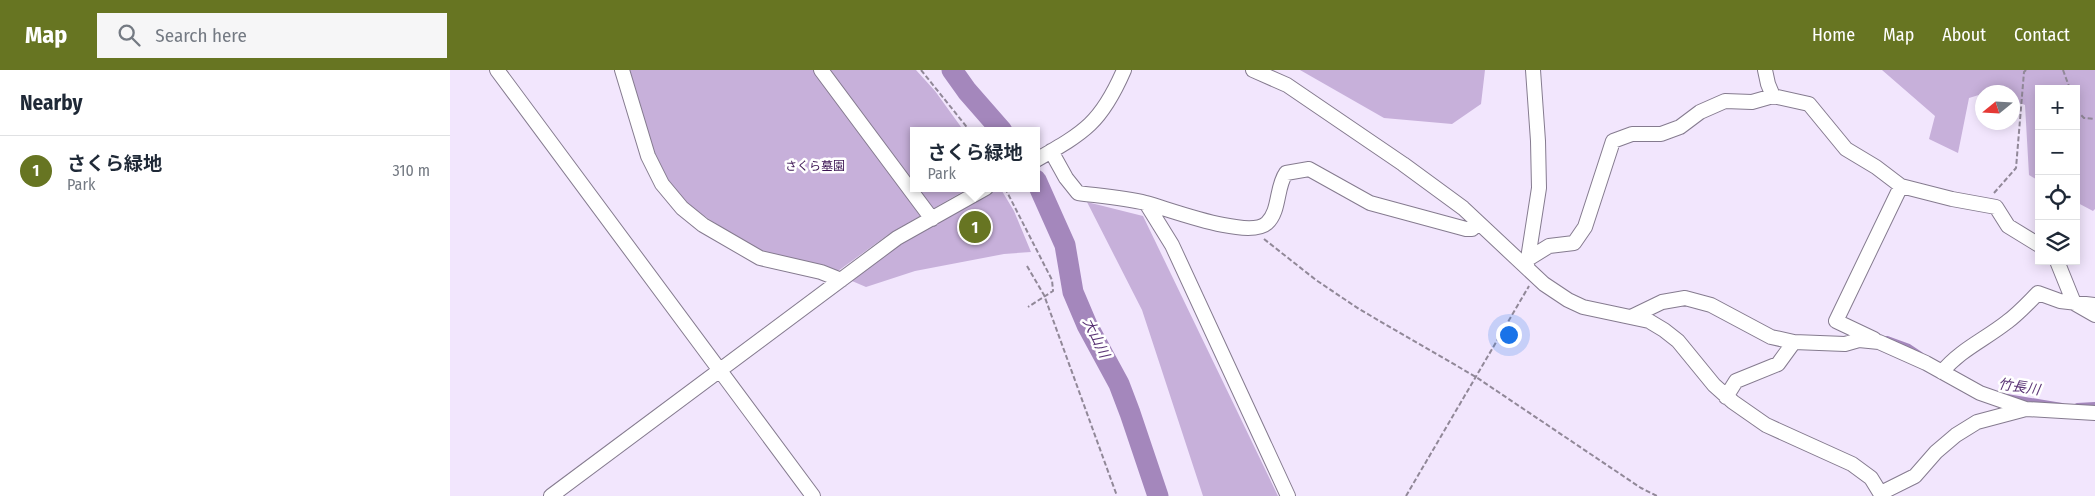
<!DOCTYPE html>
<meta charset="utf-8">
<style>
:root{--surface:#fff;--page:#f6f6f7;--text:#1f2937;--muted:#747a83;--line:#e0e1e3;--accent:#677522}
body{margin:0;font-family:"Fira Sans Condensed","Noto Sans JP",sans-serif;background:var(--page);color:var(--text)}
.controls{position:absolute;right:15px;top:15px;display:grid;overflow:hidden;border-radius:0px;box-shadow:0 2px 12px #0003}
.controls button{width:45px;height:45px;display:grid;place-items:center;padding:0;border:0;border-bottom:1px solid var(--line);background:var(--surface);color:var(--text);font:25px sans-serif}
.compass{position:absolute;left:1525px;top:15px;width:45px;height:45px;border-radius:50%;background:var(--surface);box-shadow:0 2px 12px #0003;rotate:252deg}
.you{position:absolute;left:1058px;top:264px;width:18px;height:18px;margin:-12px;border:4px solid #fff;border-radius:50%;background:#1a73e8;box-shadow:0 0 0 8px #1a73e833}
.badge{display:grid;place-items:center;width:32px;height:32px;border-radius:50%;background:var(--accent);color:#fff;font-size:16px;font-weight:700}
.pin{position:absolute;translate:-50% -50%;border:2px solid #fff;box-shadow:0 1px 5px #0006}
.popup{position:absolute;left:460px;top:57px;width:130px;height:65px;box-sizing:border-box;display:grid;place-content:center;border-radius:0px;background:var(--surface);filter:drop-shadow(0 1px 4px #0005);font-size:16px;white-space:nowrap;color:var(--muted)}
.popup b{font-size:19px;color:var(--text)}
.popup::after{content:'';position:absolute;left:50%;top:100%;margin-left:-10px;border:10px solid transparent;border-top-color:var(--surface)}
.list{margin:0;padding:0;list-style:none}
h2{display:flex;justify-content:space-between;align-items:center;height:65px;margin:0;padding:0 20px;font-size:21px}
h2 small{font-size:16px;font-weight:400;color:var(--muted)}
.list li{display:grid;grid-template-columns:32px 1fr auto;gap:15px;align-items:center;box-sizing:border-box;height:70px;padding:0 20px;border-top:1px solid var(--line)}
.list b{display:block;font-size:19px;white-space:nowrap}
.list p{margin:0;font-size:16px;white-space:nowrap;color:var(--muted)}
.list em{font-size:16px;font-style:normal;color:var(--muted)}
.icon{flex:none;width:28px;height:28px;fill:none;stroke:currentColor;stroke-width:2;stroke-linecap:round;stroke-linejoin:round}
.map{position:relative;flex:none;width:1645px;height:426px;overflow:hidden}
header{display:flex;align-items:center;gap:30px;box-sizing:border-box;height:70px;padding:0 25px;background:var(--accent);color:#fff}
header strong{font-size:24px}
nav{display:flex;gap:28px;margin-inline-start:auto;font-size:18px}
.search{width:350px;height:45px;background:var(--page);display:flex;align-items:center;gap:12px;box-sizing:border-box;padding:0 18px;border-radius:0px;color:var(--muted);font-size:19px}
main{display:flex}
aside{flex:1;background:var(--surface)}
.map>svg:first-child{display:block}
</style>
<header>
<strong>Map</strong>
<div class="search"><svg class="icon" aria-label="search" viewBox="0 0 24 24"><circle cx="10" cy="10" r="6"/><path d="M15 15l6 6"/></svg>Search here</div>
<nav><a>Home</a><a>Map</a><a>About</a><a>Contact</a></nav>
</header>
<main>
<aside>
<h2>Nearby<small></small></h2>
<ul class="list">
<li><span class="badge">1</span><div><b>さくら緑地</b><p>Park</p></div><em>310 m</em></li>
</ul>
</aside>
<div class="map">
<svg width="1645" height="426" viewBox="0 0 1645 426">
<rect width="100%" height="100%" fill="#f2e6fd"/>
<path fill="#c7b0da" d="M177 0H466L485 21 514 61H464V118H519L439 164 388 201 311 183 239 136 219 113 205 88Z
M850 0H1035L1031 34 1002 54 934 48Z
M1432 0H1645V139L1643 141 1626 132V19H1589V111L1579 105 1575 35 1563 30 1562 22H1532V24L1519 28 1508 83 1479 69 1485 46Z
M545 120 552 121 564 141 581 182 554 184 465 201 416 217 402 211 451 173Z
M637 132 693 146 828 426H753L692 240Z"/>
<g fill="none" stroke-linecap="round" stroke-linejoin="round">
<path stroke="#a487bc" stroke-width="4" d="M1437 268 1459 276 1471 284
M1557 326 1612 335
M1627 335 1645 334"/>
<path stroke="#a487bc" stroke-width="21" d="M502 0 517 21 552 61
M586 110 615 175 623 222 637 255 669 314 680 343 708 426"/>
<g stroke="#857b8f" stroke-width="16">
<path id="minor" d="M47 0 363 426
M172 0 198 86 212 114 232 138 253 155 310 188 371 202 391 210
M371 0 482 149
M803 0 837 15 953 94 1013 138 1094 214 1118 230 1133 237 1199 251 1214 260 1228 271 1264 315 1283 332 1316 355 1402 394 1421 408 1432 426
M1315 0 1318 14 1323 26
M601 81 616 108 628 123C651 126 674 128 696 133 719 139 799 170 817 153 830 141 826 117 836 103L859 99 920 133 1016 159H1022L1028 153
M586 90C635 62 651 53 674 0
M696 133 722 175 838 426
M1078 189 1099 176 1124 173 1135 157 1163 71 1182 64H1211L1230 57 1250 42 1275 31 1302 32 1323 26 1359 34 1396 79 1426 97 1451 116 1502 129 1546 137 1558 156 1589 175
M1607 191 1624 233 1645 245
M1077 195 1089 118 1088 71 1083 0
M1183 246 1212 232 1235 228 1261 235 1321 267 1344 272 1395 274 1409 270 1429 272 1476 293 1530 323 1576 339 1645 343
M1424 269 1386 251 1451 116
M1492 302C1510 280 1534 270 1557 252 1568 244 1578 233 1588 223L1610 231 1645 235
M1276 327 1286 311 1328 294 1344 272
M1431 423 1465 406 1486 382 1506 365 1527 352 1576 339
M101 426 447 168 536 118"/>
</g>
<path stroke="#918898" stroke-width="2" stroke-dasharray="5 2.5" stroke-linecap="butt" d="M471 0 520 61
M1613 0 1620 19
M1626 40 1634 48 1645 49
M555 118 602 210 603 221 578 237
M1544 123 1566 98 1574 2 1576 0
M814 169 866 210 909 239 1026 307 1191 418 1207 426
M577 196 594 225 667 426
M956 426 1079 216"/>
<use href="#minor" stroke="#fff" stroke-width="14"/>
</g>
<g text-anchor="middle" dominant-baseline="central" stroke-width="5" stroke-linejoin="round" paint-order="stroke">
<g font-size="12" fill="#3b1453" stroke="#fff">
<text x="365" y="96">さくら墓園</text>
</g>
<g font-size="14" font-style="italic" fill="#5a3475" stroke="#fff">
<text transform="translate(646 268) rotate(64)">大山川</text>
<text transform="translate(1569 317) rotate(9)">竹長川</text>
</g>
</g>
</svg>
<div class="controls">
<button>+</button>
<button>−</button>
<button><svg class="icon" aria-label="locate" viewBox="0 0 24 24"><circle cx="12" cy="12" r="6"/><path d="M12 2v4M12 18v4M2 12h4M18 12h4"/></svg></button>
<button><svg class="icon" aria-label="layers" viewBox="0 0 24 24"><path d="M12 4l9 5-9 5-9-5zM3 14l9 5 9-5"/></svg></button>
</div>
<svg class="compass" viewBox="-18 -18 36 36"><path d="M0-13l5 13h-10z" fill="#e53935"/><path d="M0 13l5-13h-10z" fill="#747a83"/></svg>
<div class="you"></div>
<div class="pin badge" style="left:525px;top:157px">1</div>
<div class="popup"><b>さくら緑地</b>Park</div>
</div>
</main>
